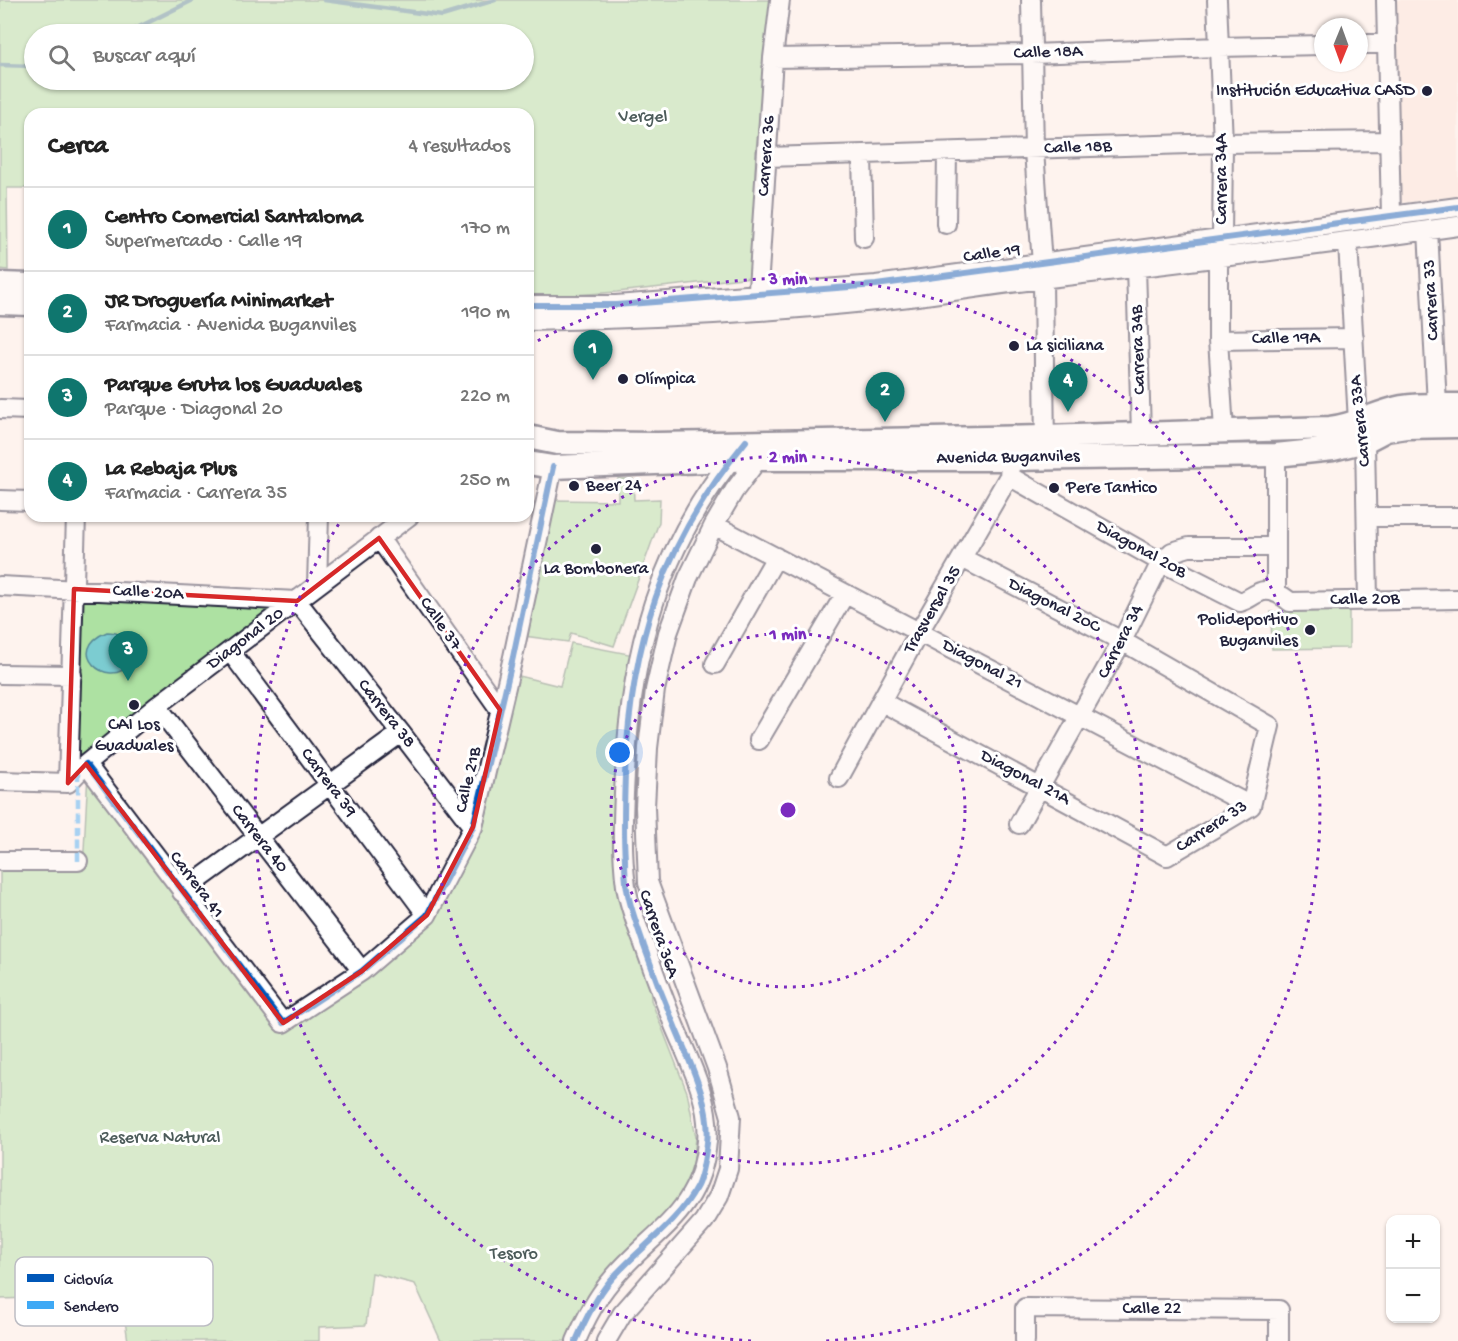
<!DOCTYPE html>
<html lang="es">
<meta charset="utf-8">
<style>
:root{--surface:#fff;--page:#f2f2f2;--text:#222;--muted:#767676;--line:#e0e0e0;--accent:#0f766e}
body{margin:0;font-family:"Gochi Hand",sans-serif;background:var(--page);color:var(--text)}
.controls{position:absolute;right:18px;bottom:18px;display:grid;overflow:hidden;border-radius:12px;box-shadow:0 2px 4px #0004}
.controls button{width:54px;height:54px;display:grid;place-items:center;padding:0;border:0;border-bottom:2px solid var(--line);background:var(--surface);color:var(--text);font:30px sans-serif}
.compass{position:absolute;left:1314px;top:18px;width:54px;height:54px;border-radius:50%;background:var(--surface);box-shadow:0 2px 4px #0004;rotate:181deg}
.you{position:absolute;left:620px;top:753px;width:21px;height:21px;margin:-15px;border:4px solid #fff;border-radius:50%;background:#1a73e8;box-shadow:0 0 0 9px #1a73e833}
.badge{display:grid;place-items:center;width:39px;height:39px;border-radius:50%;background:var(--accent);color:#fff;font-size:20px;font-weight:700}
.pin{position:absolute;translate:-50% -50px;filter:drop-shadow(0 2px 3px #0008)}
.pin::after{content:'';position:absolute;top:32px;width:21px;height:18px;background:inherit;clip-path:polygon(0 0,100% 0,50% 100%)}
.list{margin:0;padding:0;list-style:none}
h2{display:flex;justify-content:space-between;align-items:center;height:78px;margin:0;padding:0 24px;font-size:26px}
h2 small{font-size:20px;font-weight:400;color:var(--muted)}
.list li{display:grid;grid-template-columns:39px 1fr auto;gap:18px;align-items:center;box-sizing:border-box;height:84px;padding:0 24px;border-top:2px solid var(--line)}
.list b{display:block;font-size:22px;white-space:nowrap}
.list p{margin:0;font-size:20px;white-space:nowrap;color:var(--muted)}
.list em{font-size:20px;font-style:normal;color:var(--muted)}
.icon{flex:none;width:33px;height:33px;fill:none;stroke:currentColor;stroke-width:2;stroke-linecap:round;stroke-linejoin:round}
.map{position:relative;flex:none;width:1458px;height:1341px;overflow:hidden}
.search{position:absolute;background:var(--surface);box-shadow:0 2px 4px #0004;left:24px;top:24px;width:510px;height:66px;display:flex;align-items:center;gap:15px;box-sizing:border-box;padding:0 21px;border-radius:33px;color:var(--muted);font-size:22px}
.panel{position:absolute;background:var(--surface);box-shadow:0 2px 4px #0004;left:24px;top:108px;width:510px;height:414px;border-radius:18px}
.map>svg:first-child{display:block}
</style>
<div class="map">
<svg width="1458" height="1341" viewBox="0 0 1458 1341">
<rect width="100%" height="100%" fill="#fef3ee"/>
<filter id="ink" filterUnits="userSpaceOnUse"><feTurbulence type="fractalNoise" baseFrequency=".0167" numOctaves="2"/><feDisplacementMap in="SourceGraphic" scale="12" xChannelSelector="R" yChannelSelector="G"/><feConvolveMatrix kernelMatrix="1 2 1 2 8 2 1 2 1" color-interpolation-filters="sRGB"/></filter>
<g filter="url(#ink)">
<path fill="#fce5d9" d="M1395 0H1458V196L1400 203Z"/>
<path fill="#ade1a2" stroke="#68826e" stroke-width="1.5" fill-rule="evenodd" d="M0 0H771L756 151 751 277 617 292 528 298V114H30V188H7L8 270 0 269ZM34 34H524V80H34Z
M618 479H633L634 500 660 499 659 522 614 646 571 633 568 642 524 636 555 500 618 501Z
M79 596 274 609 75 766Z
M1349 611V648L1272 649 1271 612Z
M571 643 634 655 613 851 617 892 635 948 650 981 651 1000 687 1092 696 1137 692 1177 664 1217 602 1283 578 1314 566 1341H441L415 1284 372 1273 366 1325 319 1327V1341H128L121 1293 90 1288 62 1297 0 1299V869L83 870 88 772 279 1031 366 972 438 914 484 825 515 675 560 686Z"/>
<path fill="#7bccd1" stroke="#578895" stroke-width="1.5" d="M107 632C118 632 125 636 132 646L130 664C107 691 63 650 107 632Z"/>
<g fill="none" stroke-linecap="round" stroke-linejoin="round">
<path stroke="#578895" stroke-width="4.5" d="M324 0 442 16 495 0
M125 34 193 0
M0 65 34 66"/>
<g stroke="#22223b" stroke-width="22">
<path id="minor" d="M1031 0 1034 150 1043 279 1045 451
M1217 0 1223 143 1222 238 1218 256V340L1224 430
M1386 0 1391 215
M1359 44H1387
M773 58 1032 54 1218 47 1323 45
M862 155 864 238
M767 157 1223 143 1389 141
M946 224 947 152
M1428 230 1437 405
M1348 242 1358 422 1365 441 1368 600
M1136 267 1141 433
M757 304 773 58 780 0
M528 305H616L876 285 1458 207
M528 321C644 319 760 313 875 301 936 295 996 284 1057 277 1191 261 1325 245 1458 226
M1218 340 1354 338
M0 409 30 410
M1276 455V593
M1009 476 1161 562 1240 602C1248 600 1251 596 1258 593 1269 587 1282 595 1290 602L1458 599
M0 500 30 501
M1367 517H1458
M714 525 1251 806
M379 538 500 710
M317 585 319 516
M0 586 297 601 401 733 473 827
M230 651 427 915
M715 664 776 557
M0 674 72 675
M882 702 1167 856 1251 806 1270 726 1122 641 962 558
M157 706 362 971
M759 740 845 594
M86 764 283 1023 362 971 427 915 473 827 513 657 553 467
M839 778 919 632 1009 476 1010 466
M0 781 68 783
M68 783 86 764 157 706 409 516
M68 783 76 516
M1019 824 1122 641 1161 562 1172 552 1189 547H1276
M0 861H78
M182 892 401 733
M576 1341C585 1320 595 1300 610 1282 650 1232 701 1215 707 1141 711 1101 689 1061 674 1025 664 999 654 973 645 947 638 928 629 906 626 886 621 850 623 811 625 774 631 652 658 549 737 452
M606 1341 622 1314 704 1221 719 1196 728 1169 731 1117 717 1068 648 882 645 807 648 748 655 690 668 633 688 578 714 525 734 491 764 451
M1025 1341V1308L1279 1310V1341"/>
</g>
<g stroke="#22223b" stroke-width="27">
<path id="major" d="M0 284 30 285
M0 303 30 304
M528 437 557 443 657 444 1044 437 1330 428C1356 425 1377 412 1402 407 1420 404 1440 405 1458 405
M528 463 553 467 757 459H1010L1276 455 1333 449 1365 441 1386 430 1406 427 1458 426"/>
</g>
<use href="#minor" stroke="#fff" stroke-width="18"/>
<use href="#major" stroke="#fff" stroke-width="22"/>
<path stroke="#3fa9f5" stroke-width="4.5" stroke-dasharray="9 4.5" stroke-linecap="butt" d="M78 861V773"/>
<g stroke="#fff" stroke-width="10">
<path id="cycleway" d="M528 305H616L876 285 1458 207
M86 764 283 1023 362 971 427 915 473 827 513 657 553 467
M576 1341C585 1320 595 1299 610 1281 638 1248 677 1225 697 1186 703 1173 705 1157 707 1143 712 1104 688 1059 674 1024 663 998 653 972 644 946 638 927 630 908 627 889 625 879 625 869 625 859 623 831 624 803 625 775 631 642 661 545 746 441"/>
</g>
<use href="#cycleway" stroke="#0057b8" stroke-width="6"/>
</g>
</g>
<path d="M0 0H1458V1341H0ZM379 538 500 710 473 827 427 915 362 971 283 1023 86 764 68 783 74 589 297 601Z" fill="#fef3ee" fill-opacity=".55" fill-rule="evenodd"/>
<path fill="none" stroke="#d62828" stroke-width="4.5" stroke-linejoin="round" d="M379 538 500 710 473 827 427 915 362 971 283 1023 86 764 68 783 74 589 297 601Z"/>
<g fill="none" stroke="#7b2cbf" stroke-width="3" stroke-dasharray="3 6">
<circle cx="788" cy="810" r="177"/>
<circle cx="788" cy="810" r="354"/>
<path d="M751 1341A532 532 0 0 1 344 516M530 345A532 532 0 1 1 825 1341"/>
</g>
<g fill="#22223b" stroke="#fff" stroke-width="2">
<circle cx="1427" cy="91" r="6"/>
<circle cx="1014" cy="346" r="6"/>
<circle cx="623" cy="379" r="6"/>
<circle cx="574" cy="486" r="6"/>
<circle cx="1054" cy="488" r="6"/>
<circle cx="596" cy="549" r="6"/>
<circle cx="1310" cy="630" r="6"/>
<circle cx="134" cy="705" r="6"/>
</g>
<g text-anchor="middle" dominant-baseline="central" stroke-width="6" stroke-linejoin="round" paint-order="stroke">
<g font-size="18" fill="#22223b" stroke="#fff">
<text transform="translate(1048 53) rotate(-2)">Calle 18A</text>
<text transform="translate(1078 148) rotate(-2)">Calle 18B</text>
<text transform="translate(767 156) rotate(-86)">Carrera 36</text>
<text transform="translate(1222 179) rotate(-90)">Carrera 34A</text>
<text transform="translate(992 254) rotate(-8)">Calle 19</text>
<text transform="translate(1432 300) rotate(-93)">Carrera 33</text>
<text transform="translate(1286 339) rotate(-1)">Calle 19A</text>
<text transform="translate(1139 350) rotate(-92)">Carrera 34B</text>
<text transform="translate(1361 421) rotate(-96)">Carrera 33A</text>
<text transform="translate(1008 458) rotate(-1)">Avenida Buganviles</text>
<text transform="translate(1141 550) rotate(29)">Diagonal 20B</text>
<text transform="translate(148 593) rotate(3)">Calle 20A</text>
<text transform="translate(1365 600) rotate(-1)">Calle 20B</text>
<text transform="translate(1054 606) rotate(27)">Diagonal 20C</text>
<text transform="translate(933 610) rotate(-60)">Trasversal 35</text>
<text transform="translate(440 624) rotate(55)">Calle 37</text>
<text transform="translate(246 639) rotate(-37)">Diagonal 20</text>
<text transform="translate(1121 642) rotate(-63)">Carrera 34</text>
<text transform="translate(982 665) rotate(28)">Diagonal 21</text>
<text transform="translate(386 714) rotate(52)">Carrera 38</text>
<text transform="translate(1025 778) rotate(28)">Diagonal 21A</text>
<text transform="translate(469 780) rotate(-77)">Calle 21B</text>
<text transform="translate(328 783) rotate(53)">Carrera 39</text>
<text transform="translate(1212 827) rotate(-33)">Carrera 33</text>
<text transform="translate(259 839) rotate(52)">Carrera 40</text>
<text transform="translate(196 885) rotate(53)">Carrera 41</text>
<text transform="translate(658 934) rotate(71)">Carrera 36A</text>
<text x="1152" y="1309">Calle 22</text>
</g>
<g font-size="18" fill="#22223b" stroke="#fff" text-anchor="start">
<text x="1415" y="91" text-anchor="end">Institución Educativa CASD</text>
<text x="1026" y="346">La siciliana</text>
<text x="635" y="379">Olímpica</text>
<text x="586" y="486">Beer 24</text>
<text x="1066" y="488">Pere Tantico</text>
<text x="596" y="569" text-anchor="middle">La Bombonera</text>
<text x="1298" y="620" text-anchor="end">Polideportivo<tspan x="1298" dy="21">Buganviles</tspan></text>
<text x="134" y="725" text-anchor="middle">CAI Los<tspan x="134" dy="21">Guaduales</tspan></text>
</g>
<g font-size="18" fill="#4c5b5a" stroke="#fff">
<text x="643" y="117">Vergel</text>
<text x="160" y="1138">Reserva Natural</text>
<text x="514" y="1254">Tesoro</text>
</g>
</g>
<rect x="15" y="1257" width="198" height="69" rx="9" fill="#fff" stroke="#bdbdc4" stroke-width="1.5"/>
<rect x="27" y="1274" width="27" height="8" fill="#0057b8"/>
<rect x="27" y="1301" width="27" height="8" fill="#3fa9f5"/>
<g font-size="16" fill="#22223b">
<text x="64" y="1284">Ciclovía</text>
<text x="64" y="1311">Sendero</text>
</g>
<circle cx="788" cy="810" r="9" fill="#7b2cbf" stroke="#fff" stroke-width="3"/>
<g font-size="18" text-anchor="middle" font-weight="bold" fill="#7b2cbf" stroke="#fff" stroke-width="6" stroke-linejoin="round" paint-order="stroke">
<text x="788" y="284">3 min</text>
<text x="788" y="462">2 min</text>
<text x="788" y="639">1 min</text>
</g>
</svg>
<div class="controls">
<button>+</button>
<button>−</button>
</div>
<svg class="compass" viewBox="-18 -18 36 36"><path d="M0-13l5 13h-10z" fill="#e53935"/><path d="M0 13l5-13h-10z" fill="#767676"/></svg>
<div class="you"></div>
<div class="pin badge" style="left:593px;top:380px">1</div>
<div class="pin badge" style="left:885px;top:422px">2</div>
<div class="pin badge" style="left:128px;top:681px">3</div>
<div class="pin badge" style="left:1068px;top:412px">4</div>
<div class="search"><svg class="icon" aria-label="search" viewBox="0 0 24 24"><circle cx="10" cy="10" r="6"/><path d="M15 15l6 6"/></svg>Buscar aquí</div>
<section class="panel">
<h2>Cerca<small>4 resultados</small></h2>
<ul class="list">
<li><span class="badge">1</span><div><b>Centro Comercial Santaloma</b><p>Supermercado · Calle 19</p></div><em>170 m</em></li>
<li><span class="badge">2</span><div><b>JR Droguería Minimarket</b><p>Farmacia · Avenida Buganviles</p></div><em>190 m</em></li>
<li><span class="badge">3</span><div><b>Parque Gruta los Guaduales</b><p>Parque · Diagonal 20</p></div><em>220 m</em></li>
<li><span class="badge">4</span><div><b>La Rebaja Plus</b><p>Farmacia · Carrera 35</p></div><em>250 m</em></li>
</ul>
</section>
</div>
